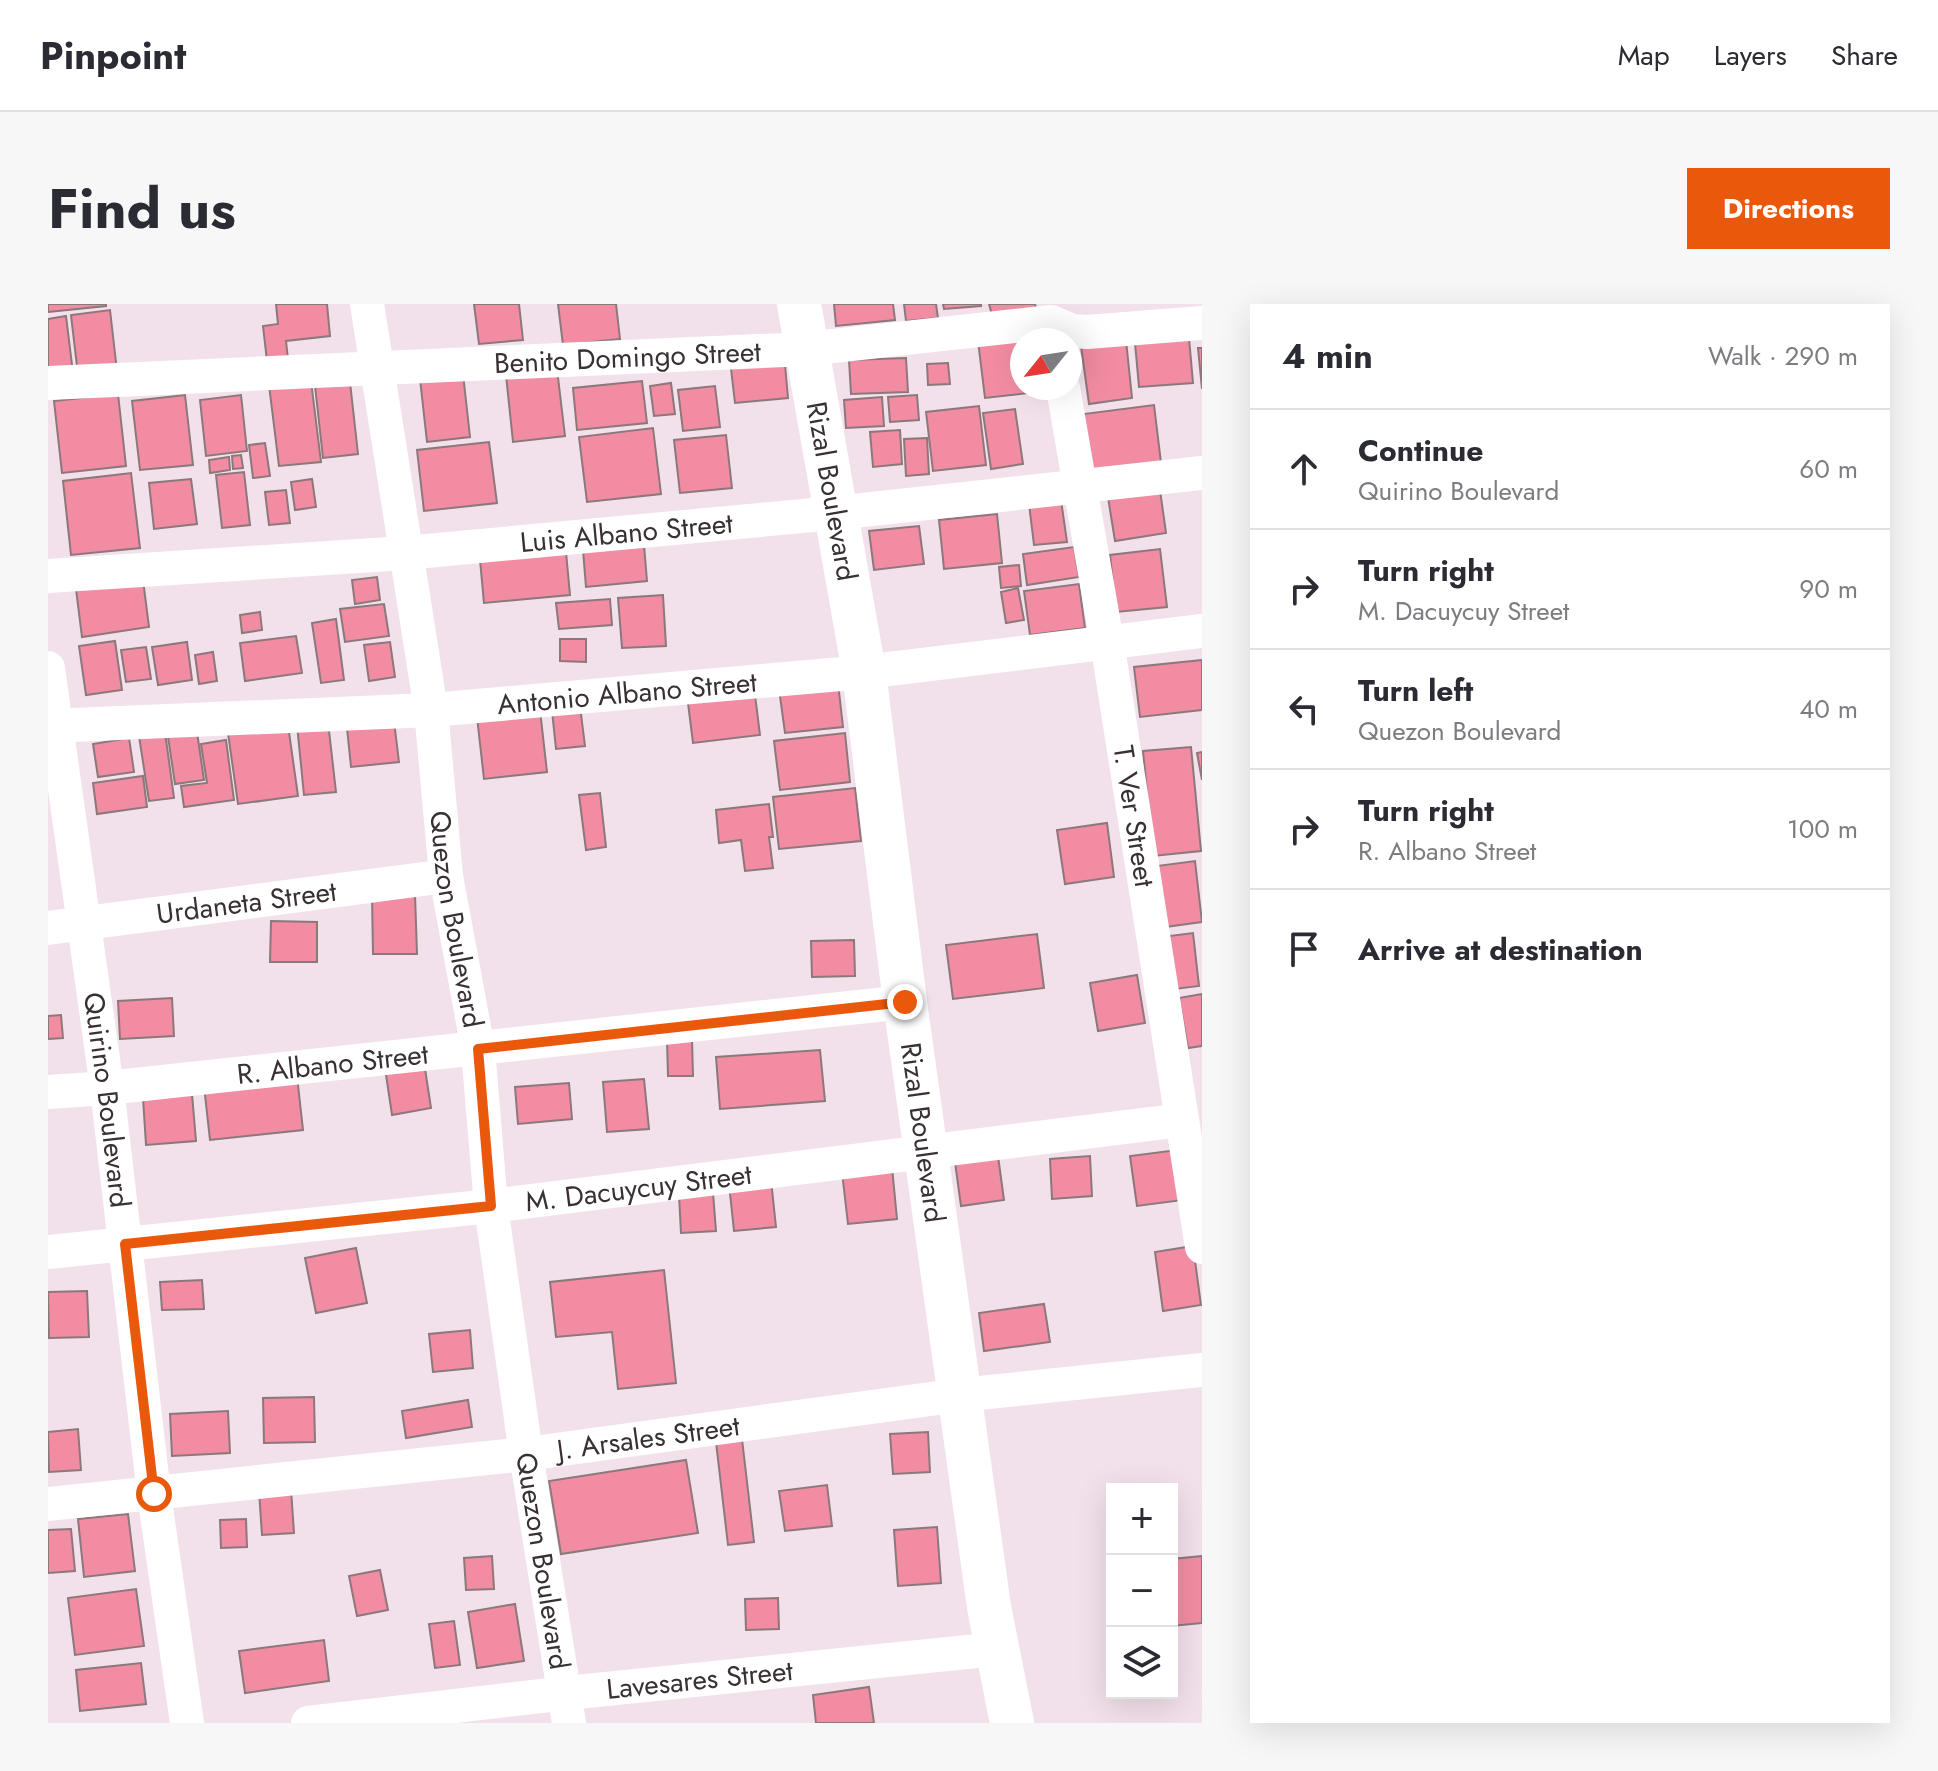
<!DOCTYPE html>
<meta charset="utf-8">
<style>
:root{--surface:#fff;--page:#f7f7f7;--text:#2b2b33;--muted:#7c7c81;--line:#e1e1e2;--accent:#ea580c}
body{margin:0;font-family:Jost,sans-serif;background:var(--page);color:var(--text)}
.controls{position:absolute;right:24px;bottom:24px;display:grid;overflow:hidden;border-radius:0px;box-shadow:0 8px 32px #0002}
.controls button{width:72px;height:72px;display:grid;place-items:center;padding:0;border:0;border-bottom:2px solid var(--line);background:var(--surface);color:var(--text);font:40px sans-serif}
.compass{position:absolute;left:962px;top:24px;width:72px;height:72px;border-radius:50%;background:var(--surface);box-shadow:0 8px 32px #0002;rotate:240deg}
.stop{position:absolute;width:24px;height:24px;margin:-18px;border:6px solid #ea580c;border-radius:50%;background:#fff}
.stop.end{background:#ea580c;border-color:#fff;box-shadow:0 2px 8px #0008}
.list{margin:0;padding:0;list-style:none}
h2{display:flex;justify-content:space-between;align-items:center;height:104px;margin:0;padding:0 32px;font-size:34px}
h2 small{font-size:26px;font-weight:400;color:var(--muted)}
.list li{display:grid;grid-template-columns:52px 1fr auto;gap:24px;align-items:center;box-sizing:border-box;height:120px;padding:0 32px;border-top:2px solid var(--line)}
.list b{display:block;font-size:30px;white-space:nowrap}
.list p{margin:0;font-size:26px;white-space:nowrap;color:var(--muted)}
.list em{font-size:26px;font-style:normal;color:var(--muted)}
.icon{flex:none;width:44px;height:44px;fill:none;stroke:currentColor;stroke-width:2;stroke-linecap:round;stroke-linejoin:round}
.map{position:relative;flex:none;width:1154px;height:1419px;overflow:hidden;border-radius:0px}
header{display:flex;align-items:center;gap:48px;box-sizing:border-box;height:112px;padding:0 40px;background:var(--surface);border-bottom:2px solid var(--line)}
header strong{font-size:38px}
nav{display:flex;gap:44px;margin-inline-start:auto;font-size:28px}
.intro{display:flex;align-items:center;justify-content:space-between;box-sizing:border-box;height:192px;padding:0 48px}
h1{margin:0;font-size:56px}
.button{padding:20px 36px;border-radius:0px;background:var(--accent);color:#fff;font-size:28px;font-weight:700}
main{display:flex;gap:48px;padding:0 48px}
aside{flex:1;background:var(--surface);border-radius:0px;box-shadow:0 8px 32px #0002}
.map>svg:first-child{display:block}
</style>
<header>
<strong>Pinpoint</strong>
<nav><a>Map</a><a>Layers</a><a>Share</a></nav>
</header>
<div class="intro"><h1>Find us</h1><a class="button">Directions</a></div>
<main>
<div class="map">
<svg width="1154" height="1419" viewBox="0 0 1154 1419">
<rect width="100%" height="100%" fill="#f2e0eb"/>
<path fill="#f28ca3" stroke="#8c787b" stroke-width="2" d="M0 0H58V2L0 8Z
M228 0H279L282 32 238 37 240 55 219 57 215 22 230 20Z
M426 0H471L475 36 431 40Z
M510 0H568L572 35 515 41Z
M786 0H845L847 16 788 22Z
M856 0H888L890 14 858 17Z
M895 0H933V2L896 5Z
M941 0H987L988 4 944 11Z
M62 6 69 67 30 71 23 11Z
M18 12 25 69 0 72V15Z
M1141 34 1145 79 1091 83 1087 39Z
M974 36V84H996L997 87 937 94 930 37Z
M1078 36 1084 94 1041 100 1033 42Z
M1150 44H1154V85Z
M736 50 740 94 687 99 682 56Z
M858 54 860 88 803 90 801 56Z
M900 59 902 80 880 81 879 60Z
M509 65 517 132 465 138 458 71Z
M415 70 422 133 379 138 372 75Z
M263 77 273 158 231 162 221 81Z
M594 77 599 119 529 126 525 84Z
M302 78 310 150 275 154 267 82Z
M623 79 627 110 606 112 602 82Z
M667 82 672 123 635 127 630 86Z
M70 90 78 162 14 169 6 97Z
M137 91 145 161 92 166 84 97Z
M193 91 199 147 158 152 152 96Z
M869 91 871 116 842 118 840 93Z
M834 93 836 122 798 124 796 96Z
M1106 101 1114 167 1037 177 1028 111Z
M931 102 938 161 885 167 878 108Z
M967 105 975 160 943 165 935 109Z
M605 124 613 190 539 198 531 133Z
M852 126 854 160 825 163 822 128Z
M678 131 684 184 632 189 626 136Z
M879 134 881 170 858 172 856 135Z
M441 138 449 199 376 207 369 146Z
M217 139 222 172 205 174 201 141Z
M193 151 195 164 185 165 184 152Z
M181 153 182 166 162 169 161 156Z
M196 168 202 221 174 224 168 171Z
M83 169 92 244 23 251 15 177Z
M143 175 149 220 106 225 101 179Z
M264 175 268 203 247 206 243 178Z
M1111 179 1118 229 1067 237 1059 187Z
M238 186 242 219 221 221 217 188Z
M1013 196 1019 238 986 241 981 200Z
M949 210 954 259 896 265 891 216Z
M871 222 876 260 826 266 821 227Z
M595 229 599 277 538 283 534 234Z
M1026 243 1031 273 979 281 975 250Z
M1112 245 1119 303 1068 308 1062 251Z
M518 248 522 291 436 299 432 256Z
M971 261 973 282 953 284 951 263Z
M329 273 332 296 307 300 304 276Z
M95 276 101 323 34 333 28 285Z
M1031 280 1037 324 982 331 976 287Z
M970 284 976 316 958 319 953 288Z
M615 291 618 342 574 344 570 294Z
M562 295 564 321 511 325 508 299Z
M336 300 341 332 297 338 292 305Z
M212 308 214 326 194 329 192 311Z
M288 315 296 376 273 379 264 319Z
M248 332 254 369 197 377 192 339Z
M512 335H538V358L512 357Z
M67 337 74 386 38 391 31 342Z
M139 338 144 376 110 381 104 343Z
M342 338 347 373 321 377 316 341Z
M98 343 103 375 78 378 73 346Z
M165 348 169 377 151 380 147 351Z
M1154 356V406L1092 413 1086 363Z
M790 379 795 423 737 429 731 385Z
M706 383 712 431 645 439 639 391Z
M531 394 537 442 508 445 503 397Z
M492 406 499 468 436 475 429 413Z
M345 409 351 458 303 463 298 414Z
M280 418 288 488 256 491 249 421Z
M148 421 156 476 127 480 119 426Z
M240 421 250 492 190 500 180 429Z
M117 428 126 494 101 497 91 432Z
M797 429 802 478 732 486 726 437Z
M81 434 86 468 50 473 45 440Z
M178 436 186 496 136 503 133 482 159 479 153 440Z
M1143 443 1153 547 1105 552 1095 447Z
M1154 448V476L1149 449Z
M95 472 99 503 49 510 45 479Z
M807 484 813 537 731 545 725 493Z
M552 489 558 543 538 546 531 491Z
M721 500 725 533H721L725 564 697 567 693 536 671 539 668 506Z
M1059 519 1066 573 1017 580 1009 526Z
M1147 557 1154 618 1117 623 1109 562Z
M367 590 369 650H325L324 591Z
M223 617 269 618V658H222Z
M1145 629 1151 682 1127 685 1121 632Z
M989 630 996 684 905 695 898 641Z
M806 636 807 672 764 673 763 637Z
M1089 671 1097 719 1050 727 1042 679Z
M1154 690V742L1140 744 1131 694Z
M124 694 126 732 72 735 70 697Z
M13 711 15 734 0 735V712Z
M619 735H644L645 772H620Z
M772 746 777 797 672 805 668 753Z
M376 758 383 804 344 811 337 764Z
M249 772 255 826 162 836 156 782Z
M596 775 601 825 559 828 555 778Z
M521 779 524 815 470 820 467 783Z
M144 790 148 837 98 841 95 794Z
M1129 846 1135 896 1089 902 1082 852Z
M950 852 956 896 913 902 907 858Z
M1042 852 1044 892 1004 895 1002 855Z
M844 863 849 915 800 920 794 868Z
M723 876 728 923 686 927 681 880Z
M665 889 668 927 633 929 631 891Z
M1145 942 1153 1001 1115 1007 1107 948Z
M308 944 319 999 268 1009 257 954Z
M616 966 628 1079 570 1085 564 1028 508 1033 502 978Z
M154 976 156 1005 114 1006 112 978Z
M39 987 41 1033 1 1034 0 988Z
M996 1000 1002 1038 936 1047 931 1009Z
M422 1026 425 1064 385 1068 381 1030Z
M266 1093 267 1138 216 1139 215 1094Z
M420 1096 424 1123 358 1134 354 1107Z
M180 1107 182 1149 124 1152 122 1110Z
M30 1125 33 1166 1 1168 0 1128Z
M880 1128 882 1168 845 1170 842 1130Z
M694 1135 706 1238 680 1241 668 1138Z
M638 1156 650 1229 513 1250 501 1177Z
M779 1181 784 1222 737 1227 731 1187Z
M243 1185 246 1229 214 1231 211 1187Z
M80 1210 87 1267 36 1273 30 1215Z
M198 1215 199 1243 173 1244 172 1216Z
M889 1223 893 1279 850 1282 846 1226Z
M23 1225 27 1267 0 1269V1226Z
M444 1252 446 1285 418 1286 416 1254Z
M1154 1252V1319L1124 1322V1255Z
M332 1266 340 1306 309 1312 301 1272Z
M88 1285 96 1342 27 1351 20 1294Z
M730 1294 731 1325 698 1326 697 1295Z
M467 1300 476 1357 429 1364 420 1308Z
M406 1317 412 1361 387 1364 381 1320Z
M276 1336 281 1377 197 1389 191 1347Z
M93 1359 98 1400 32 1407 28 1366Z
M821 1383 826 1419H768L765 1391Z"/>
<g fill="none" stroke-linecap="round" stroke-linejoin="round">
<g stroke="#fff" stroke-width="34">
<path id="s1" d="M319 0 383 406 398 572 430 745 443 902 478 1150 521 1419"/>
<path id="s2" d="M0 79 758 45 1003 18 1024 27 1039 28 1154 19"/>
<path id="s3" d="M1015 84 1059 338 1154 943"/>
<path id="s4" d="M0 272 357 249 787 209 1154 169"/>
<path id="s5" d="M0 364 59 784 106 1190 139 1419"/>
<path id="s6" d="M0 422 383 406 816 368 1154 327"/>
<path id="s7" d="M0 624 398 572"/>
<path id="s8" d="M0 788 59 784 857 698"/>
<path id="s9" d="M0 948 443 902 1134 816"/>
<path id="s10" d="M0 1200 478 1150 912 1091 1154 1066"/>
<path id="s11" d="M260 1419 519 1389 948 1345"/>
</g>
<path stroke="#fff" stroke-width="44" id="s12" d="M751 0 816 368 857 698 941 1303 964 1419"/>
</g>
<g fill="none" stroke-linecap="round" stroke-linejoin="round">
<path stroke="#ea580c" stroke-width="10" d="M106 1190 77 940 443 902 430 745 857 698"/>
</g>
<g text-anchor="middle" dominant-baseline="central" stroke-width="6" stroke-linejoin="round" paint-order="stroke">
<g font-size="28" fill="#383035" stroke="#fff">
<text stroke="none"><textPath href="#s2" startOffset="580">Benito Domingo Street</textPath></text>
<text stroke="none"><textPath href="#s12" startOffset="190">Rizal Boulevard</textPath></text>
<text stroke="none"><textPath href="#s4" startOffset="580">Luis Albano Street</textPath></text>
<text stroke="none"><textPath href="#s6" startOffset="580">Antonio Albano Street</textPath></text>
<text stroke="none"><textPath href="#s3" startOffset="434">T. Ver Street</textPath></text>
<text stroke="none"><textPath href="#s7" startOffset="200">Urdaneta Street</textPath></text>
<text stroke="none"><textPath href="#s1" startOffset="622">Quezon Boulevard</textPath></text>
<text stroke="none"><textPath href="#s8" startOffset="286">R. Albano Street</textPath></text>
<text stroke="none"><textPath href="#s5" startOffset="436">Quirino Boulevard</textPath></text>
<text stroke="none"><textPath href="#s12" startOffset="838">Rizal Boulevard</textPath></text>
<text stroke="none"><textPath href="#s9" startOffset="594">M. Dacuycuy Street</textPath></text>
<text stroke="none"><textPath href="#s10" startOffset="604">J. Arsales Street</textPath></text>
<text stroke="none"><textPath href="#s1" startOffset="1270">Quezon Boulevard</textPath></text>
<text stroke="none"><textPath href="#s11" startOffset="394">Lavesares Street</textPath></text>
</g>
</g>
</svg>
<div class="controls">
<button>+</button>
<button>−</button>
<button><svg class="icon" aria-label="layers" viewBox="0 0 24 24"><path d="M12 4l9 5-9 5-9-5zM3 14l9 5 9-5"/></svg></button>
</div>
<svg class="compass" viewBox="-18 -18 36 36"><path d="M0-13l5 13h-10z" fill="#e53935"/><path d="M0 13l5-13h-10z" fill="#7c7c81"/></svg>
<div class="stop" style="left:106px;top:1190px"></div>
<div class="stop end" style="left:857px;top:698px"></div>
</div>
<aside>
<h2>4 min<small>Walk · 290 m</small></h2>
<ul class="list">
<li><svg class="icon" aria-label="ahead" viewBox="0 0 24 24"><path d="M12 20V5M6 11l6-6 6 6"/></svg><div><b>Continue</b><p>Quirino Boulevard</p></div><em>60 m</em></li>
<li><svg class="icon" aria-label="right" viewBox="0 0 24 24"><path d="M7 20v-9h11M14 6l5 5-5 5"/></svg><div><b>Turn right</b><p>M. Dacuycuy Street</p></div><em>90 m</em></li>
<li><svg class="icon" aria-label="left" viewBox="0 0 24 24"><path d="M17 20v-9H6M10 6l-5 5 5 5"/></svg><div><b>Turn left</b><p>Quezon Boulevard</p></div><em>40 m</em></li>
<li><svg class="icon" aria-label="right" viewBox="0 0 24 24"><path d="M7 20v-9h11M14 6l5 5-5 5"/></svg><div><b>Turn right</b><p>R. Albano Street</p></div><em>100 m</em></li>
<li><svg class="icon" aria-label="arrive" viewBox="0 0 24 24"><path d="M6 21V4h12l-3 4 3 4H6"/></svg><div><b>Arrive at destination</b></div></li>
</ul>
</aside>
</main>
